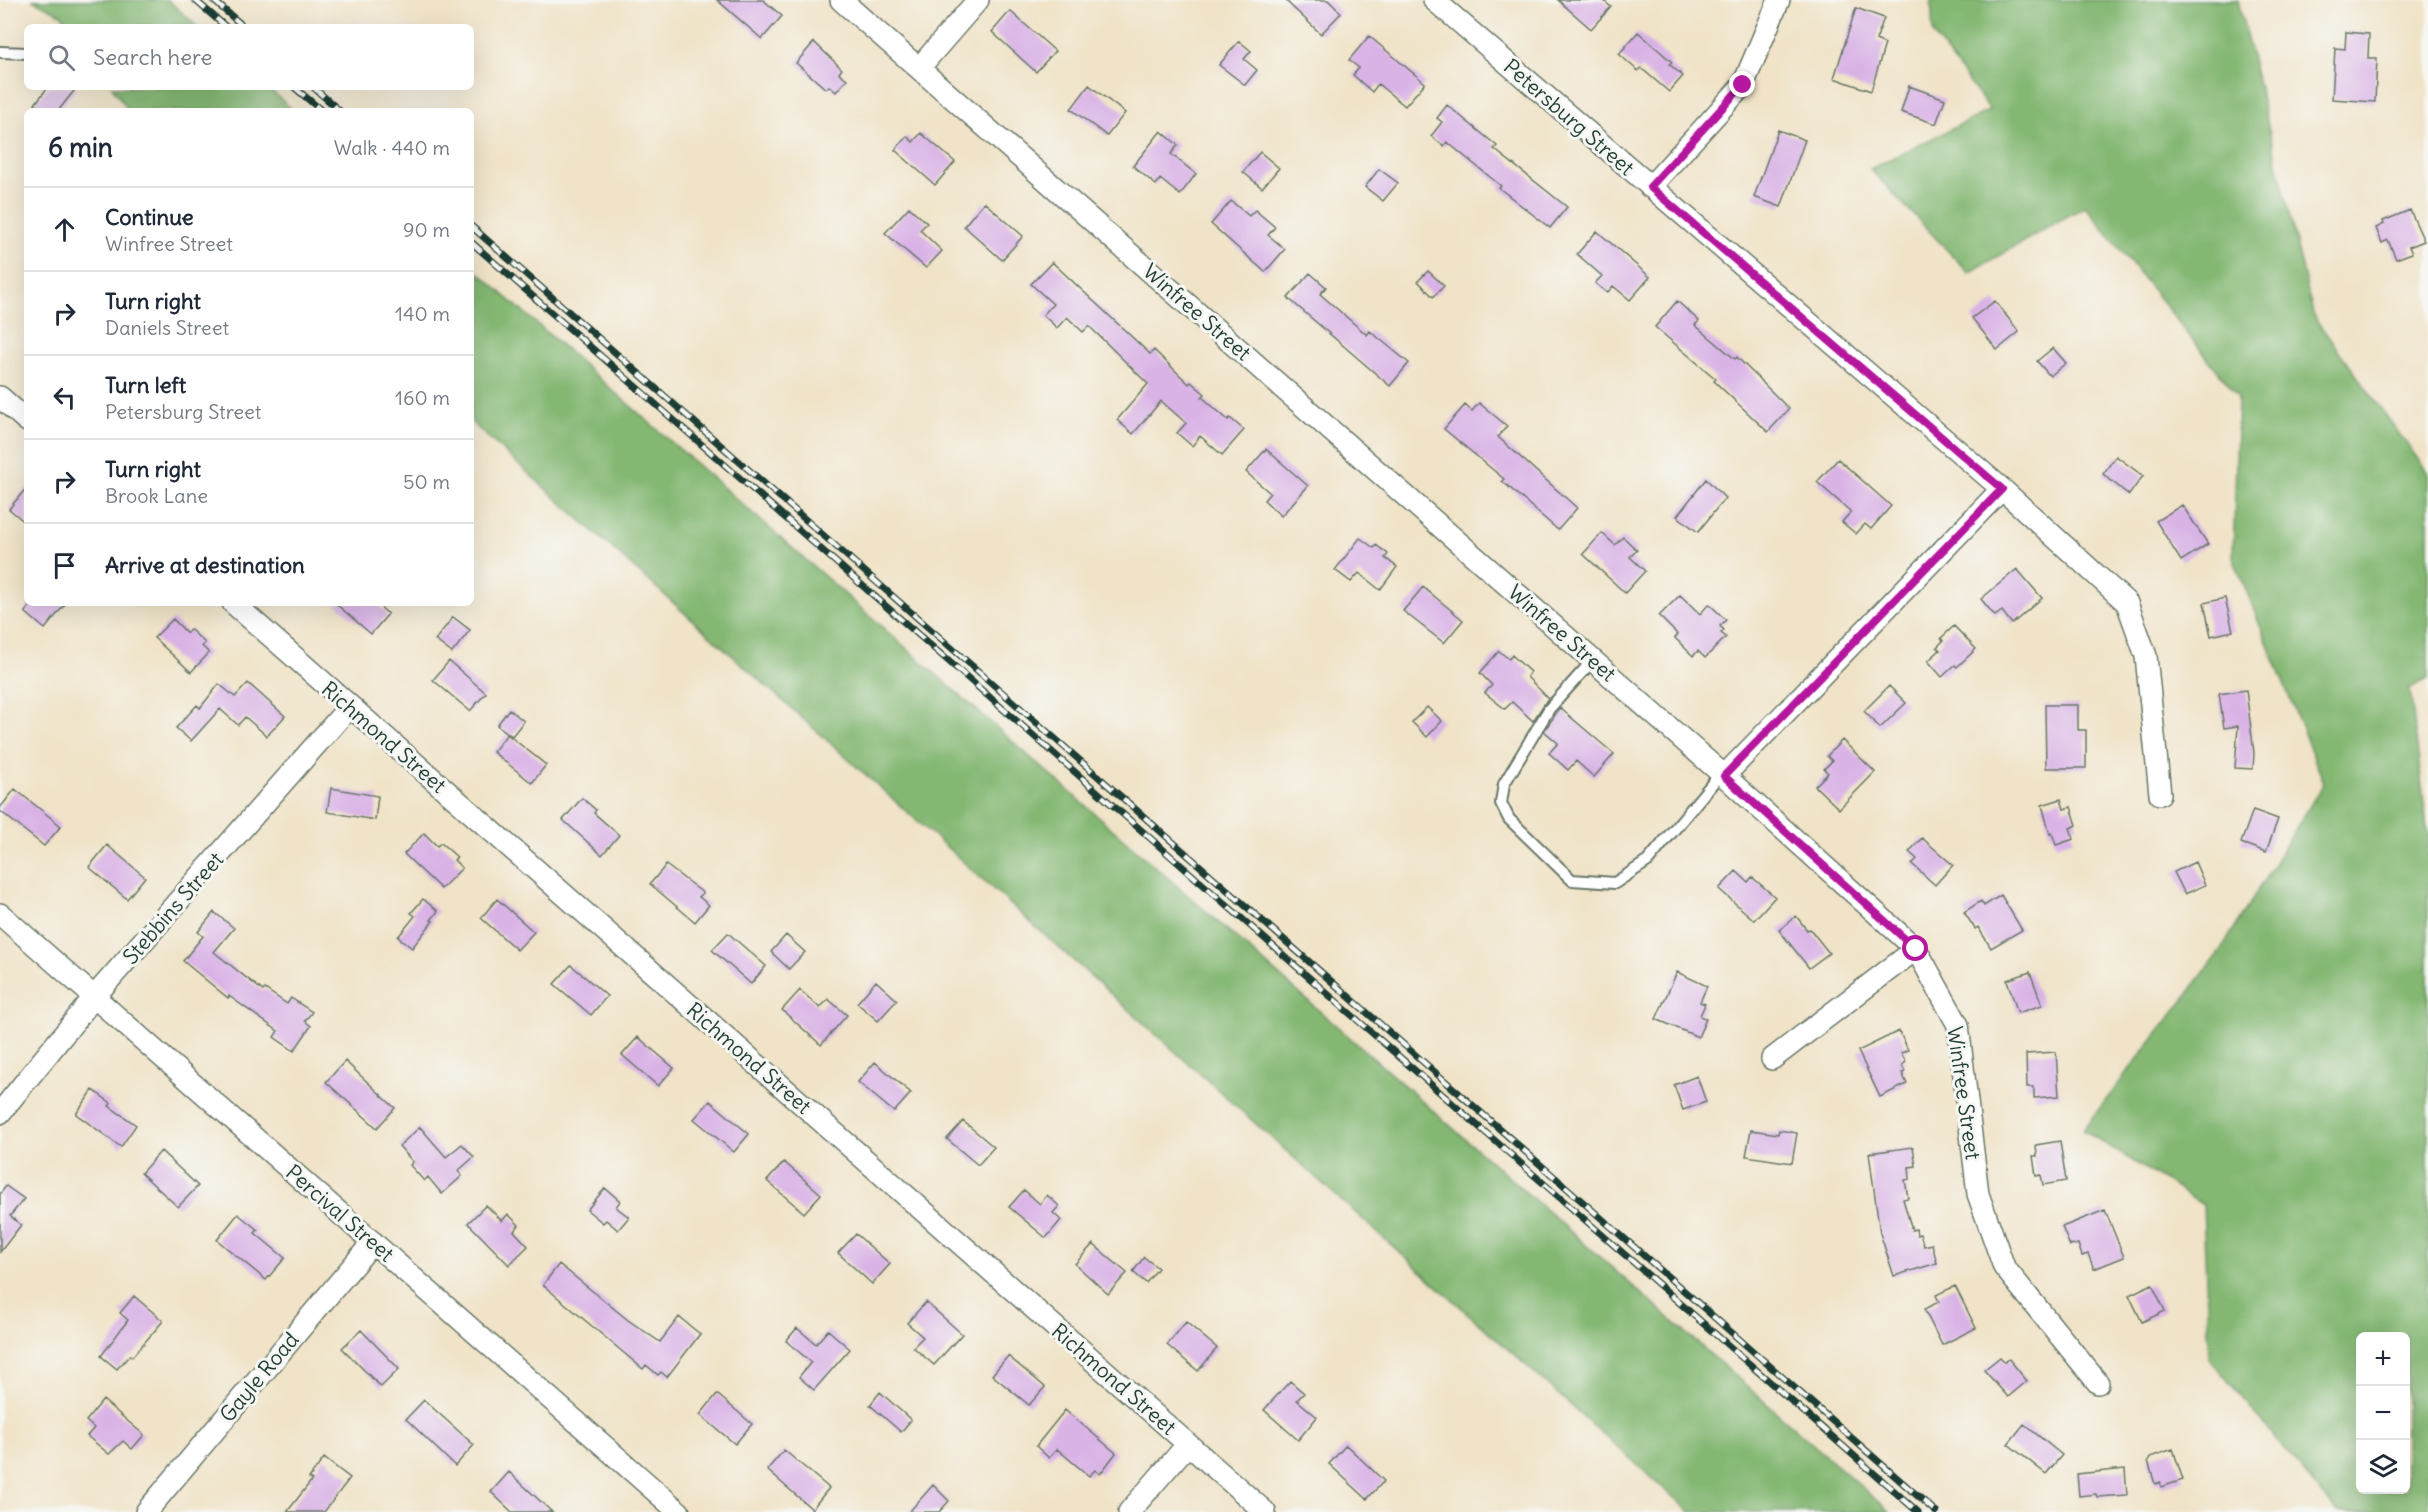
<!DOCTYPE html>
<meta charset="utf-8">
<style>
:root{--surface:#fff;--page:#f2f2f3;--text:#1f2937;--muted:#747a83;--line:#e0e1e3}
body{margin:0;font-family:Delius,sans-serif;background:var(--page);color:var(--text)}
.controls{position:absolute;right:18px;bottom:18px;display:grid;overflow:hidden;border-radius:9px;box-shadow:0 6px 24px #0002}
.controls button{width:54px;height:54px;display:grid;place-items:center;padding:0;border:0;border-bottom:2px solid var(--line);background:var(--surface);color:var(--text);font:30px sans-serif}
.stop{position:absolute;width:18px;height:18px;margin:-14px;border:4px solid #b5179e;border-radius:50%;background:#fff}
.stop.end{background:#b5179e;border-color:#fff;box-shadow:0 2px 6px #0008}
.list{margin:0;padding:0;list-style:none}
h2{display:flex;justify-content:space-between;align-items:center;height:78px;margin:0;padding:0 24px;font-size:26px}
h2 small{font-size:20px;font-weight:400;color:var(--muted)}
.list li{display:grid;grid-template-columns:39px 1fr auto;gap:18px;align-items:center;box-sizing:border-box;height:84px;padding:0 24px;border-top:2px solid var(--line)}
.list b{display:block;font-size:22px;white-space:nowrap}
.list p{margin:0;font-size:20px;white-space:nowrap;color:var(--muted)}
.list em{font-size:20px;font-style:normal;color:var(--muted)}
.icon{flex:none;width:33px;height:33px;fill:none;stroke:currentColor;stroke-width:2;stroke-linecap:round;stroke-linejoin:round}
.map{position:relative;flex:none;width:2428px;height:1512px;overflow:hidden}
.search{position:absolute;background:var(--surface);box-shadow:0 6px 24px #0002;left:24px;top:24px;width:450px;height:66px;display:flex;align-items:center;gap:15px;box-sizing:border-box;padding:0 21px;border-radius:9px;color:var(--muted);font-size:22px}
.panel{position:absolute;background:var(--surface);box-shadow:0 6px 24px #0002;left:24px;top:108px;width:450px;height:498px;border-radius:9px}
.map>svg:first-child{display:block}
</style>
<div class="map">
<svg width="2428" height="1512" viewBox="0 0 2428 1512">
<rect width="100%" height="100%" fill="#f6f6f2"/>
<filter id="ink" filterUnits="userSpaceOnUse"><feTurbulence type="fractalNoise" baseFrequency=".0167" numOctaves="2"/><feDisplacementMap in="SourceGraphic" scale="12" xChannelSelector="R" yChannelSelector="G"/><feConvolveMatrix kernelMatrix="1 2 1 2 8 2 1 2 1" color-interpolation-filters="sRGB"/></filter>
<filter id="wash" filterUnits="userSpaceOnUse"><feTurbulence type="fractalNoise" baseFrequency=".008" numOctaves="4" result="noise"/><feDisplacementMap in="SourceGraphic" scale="24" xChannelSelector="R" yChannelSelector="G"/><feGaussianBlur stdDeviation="1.35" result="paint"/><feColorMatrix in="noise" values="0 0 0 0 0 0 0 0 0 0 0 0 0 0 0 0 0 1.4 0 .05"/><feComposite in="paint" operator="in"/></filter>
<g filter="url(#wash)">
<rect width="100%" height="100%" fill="#f0e3c7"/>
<path fill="#83b772" stroke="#517a53" stroke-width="1.5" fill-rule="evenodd" d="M32 0H168L198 27H71L61 14Z
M1931 0H2238L2314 317 2428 473V679L2410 688 2428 836V1512H2337L2209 1358 2203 1205 2083 1130 2219 953 2324 783 2233 558 2238 396 2085 206 1969 273 1870 169 1990 110 1933 34ZM2406 1336V1490H2360V1336Z
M112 87H267L294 111H129Z
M471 266 1890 1512H1690L471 422Z"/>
<g id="blocks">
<path fill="#d9b2e6" d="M717 0H763L782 16 762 39Z
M1285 0H1328L1341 13 1321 34Z
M1558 0H1603L1611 7 1591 29Z
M1856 8 1884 18 1876 40 1885 44 1871 91 1834 78Z
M1010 11 1055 51 1036 72 992 32Z
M1638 32 1672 62 1669 64 1683 76 1669 92 1641 68 1638 71 1619 54Z
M2346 32 2369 34 2368 58H2377L2375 102 2332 99 2335 48 2345 49Z
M1369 36 1425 83 1405 106 1378 84 1372 92 1353 75 1359 68 1349 60Z
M1239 41 1251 51 1244 59 1257 70 1245 85 1219 65Z
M814 42 842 69 839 73 847 79 836 92 829 86 826 89 796 63Z
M1089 85 1125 113 1107 136 1071 109Z
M1909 86 1945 99 1936 124 1901 112Z
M48 87H77L58 111H43L35 104Z
M1447 105 1497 146 1494 149 1567 207 1550 228 1499 188 1501 186 1447 142 1444 146 1431 136 1442 122 1437 118Z
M1778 130 1805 140 1781 207 1754 197Z
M1161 131 1178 145 1171 154 1196 174 1180 195 1160 179 1156 185 1133 166Z
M921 133 955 162 935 185 895 150 907 136 913 142Z
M1260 152 1279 168 1262 188 1243 172Z
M1379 169 1398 183 1383 201 1365 187Z
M1231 201 1249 216 1255 210 1275 227 1268 235 1285 249 1265 272 1211 224Z
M984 202 1023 236 1002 260 964 226Z
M909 207 927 223 920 230 942 251 926 268 885 233Z
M2410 210 2424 241 2409 247 2412 253 2396 259 2388 240 2382 243 2376 228 2384 224 2383 221Z
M1597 231 1650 277 1630 300 1613 286 1607 293 1595 283 1602 276 1577 254Z
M1052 262 1150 354 1154 350 1189 384 1191 382 1205 394 1202 397 1228 420 1230 418 1244 430 1222 455 1200 436 1192 446 1177 433 1186 423 1161 401 1133 434 1117 420 1148 384 1089 326 1083 332 1067 317 1057 328 1043 315 1053 304 1031 284Z
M1428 271 1444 286 1433 297 1418 281Z
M1310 273 1326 287 1320 294 1367 335 1370 331 1409 363 1390 386 1288 298Z
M1677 301 1699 321 1695 325 1735 359 1737 357 1789 409 1768 432 1714 381 1716 379 1655 327Z
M1995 301 2019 332 1997 350 1972 318Z
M2053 348 2066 363 2050 376 2037 361Z
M1479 403 1507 426 1498 437 1577 508 1558 530 1502 481 1504 479 1444 429 1465 405 1472 411Z
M1266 449 1308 486 1281 516 1264 500 1270 493 1246 472Z
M2116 456 2143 476 2129 495 2103 474Z
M1838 459 1891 506 1871 529 1865 524 1856 534 1842 522 1851 512 1817 482Z
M1706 479 1725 498 1698 532 1677 516Z
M27 487V524L9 509Z
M2182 505 2208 544 2181 561 2156 521Z
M1602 533 1615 545 1623 537 1637 550 1630 557 1645 571 1625 593 1583 554Z
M1360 538 1374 548 1376 545 1388 554 1385 558 1397 567 1380 590 1359 573 1351 582 1335 570Z
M2017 569 2042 598 2012 624 2002 611 1995 616 1981 599Z
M1423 587 1463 620 1444 643 1403 611Z
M1680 595 1700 614 1709 604 1726 620 1720 626 1724 630 1721 633 1726 637 1705 658 1698 651 1693 656 1675 638 1678 635 1659 616Z
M2225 598 2233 631 2211 636 2204 603Z
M32 603H66L45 629 25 612Z
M335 603H376L388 614 371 634Z
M453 617 470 630 452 653 435 640Z
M173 619 187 633 190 629 205 643 202 646 209 653 191 672 154 638Z
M1954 626 1976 649 1957 667 1955 665 1942 677 1928 661 1940 650 1937 647 1943 641 1941 638Z
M1499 651 1509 659 1512 655 1530 672 1527 677 1548 698 1533 721 1512 702 1505 709 1485 693 1492 685 1480 673Z
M449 661 486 693 470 711 433 680Z
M248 683 285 716 267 736 245 717 238 725 220 709 191 741 176 728 197 705 200 708 219 684 235 697Z
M1889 686 1906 703 1880 728 1864 711Z
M2246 690 2254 753 2253 769 2235 768 2238 726 2224 728 2219 694Z
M2045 705H2078V730H2086V768H2046Z
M1427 707 1442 721 1427 737 1412 722Z
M1560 708 1614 754 1594 777 1576 761 1568 770 1549 753 1558 743 1544 731Z
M509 709 524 721 512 736 497 725Z
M507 734 546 765 532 783 493 752Z
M1842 740 1875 772 1839 809 1815 786 1828 773 1824 769 1832 761 1827 756Z
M331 788 378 796 375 820 327 812Z
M15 789 61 826 44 846 0 811V808Z
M582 798 596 810 594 813 619 835 602 855 563 820Z
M2061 799 2064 809 2071 807 2077 825 2070 828 2074 839 2056 845 2052 833 2050 834 2042 805Z
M2253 810 2278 819 2266 852 2241 843Z
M424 833 437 846 441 843 457 857 454 860 462 868 441 889 404 854Z
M1922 838 1953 865 1935 885 1912 864 1917 859 1909 852Z
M107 845 145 877 127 899 89 867Z
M2195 862 2205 885 2185 894 2174 872Z
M666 865 703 893 699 897 709 905 695 922 650 884Z
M1736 871 1748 882 1752 877 1775 897 1754 920 1719 889Z
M2001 895 2022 930 1991 948 1978 927 1975 929 1964 912 1981 901 1984 906Z
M423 899 438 911 431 920 433 921 412 948 398 937 415 916 411 913Z
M497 899 534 932 517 950 481 918Z
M214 912 234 928 214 952 263 991 265 989 287 1004 291 998 312 1012 305 1021 311 1026 294 1051 274 1037 278 1031 229 996 228 998 183 961 203 936 198 932Z
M1796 916 1807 930 1810 929 1829 953 1809 968 1779 930Z
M728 933 766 966 751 984 712 950Z
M786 935 805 952 789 969 771 952Z
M571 965 607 996 591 1015 554 984Z
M1677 972 1707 986 1700 1002 1705 1004 1700 1016 1706 1019 1698 1037 1656 1019Z
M2030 972 2042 1005 2018 1013 2007 980Z
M876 981 897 1000 878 1021 857 1003Z
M800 990 820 1008 828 999 847 1015 821 1045 782 1010Z
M1899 1031 1908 1050 1901 1053 1906 1062 1902 1065 1905 1072 1902 1073 1907 1084 1880 1097 1858 1051Z
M638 1037 674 1068 658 1086 622 1055Z
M2056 1052 2059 1096 2034 1098V1087H2027L2026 1054Z
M345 1061 395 1108 377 1128 326 1082Z
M875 1062 911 1093 894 1112 858 1082Z
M1697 1076 1706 1102 1683 1110 1674 1085Z
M93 1090 111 1103 109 1106 136 1125 121 1147 76 1114Z
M710 1101 749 1134 734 1152 694 1119Z
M963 1121 994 1147 978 1165 947 1139Z
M420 1127 446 1157 462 1144 474 1157 458 1171 462 1176 442 1194 428 1177 424 1181 410 1165 413 1162 399 1146Z
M1751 1130 1778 1134 1779 1130 1797 1133 1792 1163 1746 1156Z
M2060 1141 2066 1181 2043 1185 2041 1175 2036 1176 2033 1156H2037L2036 1145Z
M1913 1147 1916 1166 1909 1167 1910 1179 1905 1180 1908 1198 1903 1199 1912 1230 1916 1229 1917 1235 1920 1234 1924 1246 1932 1244 1937 1263 1894 1276 1880 1233 1869 1153Z
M161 1151 198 1186 178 1207 141 1173Z
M784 1162 821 1194 804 1213 767 1181Z
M6 1186 24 1199 10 1216 21 1225 0 1252V1194Z
M605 1188 620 1201 616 1207 629 1217 618 1230 606 1220 603 1223 587 1210Z
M1024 1190 1040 1204 1047 1195 1059 1206 1053 1213 1061 1220 1046 1238 1009 1207Z
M486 1205 502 1221 508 1214 519 1225 514 1231 528 1246 509 1265 468 1223Z
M2105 1210 2124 1257 2094 1269 2088 1254 2082 1256 2078 1244 2070 1246 2062 1227Z
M238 1214 258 1230 255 1233 285 1258 266 1280 217 1240Z
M856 1234 890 1264 872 1284 838 1253Z
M1093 1244 1127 1273 1108 1294 1075 1264Z
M1144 1257 1158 1268 1146 1283 1133 1272Z
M559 1264 628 1320 660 1342 679 1317 700 1334 667 1377 661 1372 658 1375 646 1365 643 1369 543 1285Z
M2152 1284 2165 1311 2142 1322 2129 1295Z
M1955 1286 1976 1328 1942 1345 1924 1309 1939 1302 1936 1295Z
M134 1296 163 1321 132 1357 130 1355 117 1369 101 1356 128 1320 120 1313Z
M926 1302 962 1334 934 1365 913 1347 923 1337 907 1323Z
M1186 1322 1217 1348 1198 1371 1167 1345Z
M797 1328 816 1344 828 1330 850 1349 814 1390 799 1377 811 1362 786 1341Z
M361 1330 399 1369 381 1387 342 1348Z
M1008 1356 1045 1387 1029 1405 992 1375Z
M2000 1357 2005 1362 2009 1359 2027 1381 2008 1397 1984 1370Z
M1290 1381 1304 1393 1297 1400 1317 1417 1298 1440 1264 1410Z
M880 1392 911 1420 901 1432 870 1405Z
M717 1394 752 1424 735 1444 700 1415Z
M103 1400 144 1435 132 1449 123 1441 109 1454 87 1436 94 1428 86 1421Z
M424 1400 474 1445 455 1466 406 1419Z
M1065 1410 1116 1453 1100 1474 1095 1470 1089 1476 1057 1449 1049 1458 1036 1446Z
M2024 1424 2062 1455 2046 1474 2008 1444Z
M1346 1445 1384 1481 1367 1499 1329 1464Z
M2173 1449 2183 1480 2161 1487 2160 1482 2155 1484 2148 1461 2150 1457Z
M784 1450 829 1488 812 1509 767 1470Z
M324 1458 350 1478 324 1512H287L312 1480 309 1478Z
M2125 1469 2127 1495 2097 1497 2096 1494 2079 1496 2077 1474Z
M509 1472 524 1486 552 1512H512L491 1492Z
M933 1485 949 1501 939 1512H909Z"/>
</g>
</g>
<g filter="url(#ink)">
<use href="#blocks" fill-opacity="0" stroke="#687767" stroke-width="1.5"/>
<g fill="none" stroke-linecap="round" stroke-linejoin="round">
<g stroke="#687767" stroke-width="14">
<path id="lane" d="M0 52 27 53
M1593 660 1549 709 1504 784 1501 803 1509 819 1572 880 1615 883 1648 861 1721 773"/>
</g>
<g stroke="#687767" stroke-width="24">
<path id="street" d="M841 0 1721 773 1916 949 1958 1025 1978 1194 2004 1267 2098 1383
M1434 0 2002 489 2127 603 2146 656 2160 794
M919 68 978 0
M1650 187 1743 85 1779 0
M0 397 27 421
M233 603 1265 1512
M1724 776 2002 489
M0 914 679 1512
M1772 1059 1916 949
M0 1113 94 997 350 706
M146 1512 373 1242
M1129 1512 1188 1444"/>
</g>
<use href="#lane" stroke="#fff" stroke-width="10"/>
<use href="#street" stroke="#fff" stroke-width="21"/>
<g stroke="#1f3d34" stroke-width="7">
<path id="rail" d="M195 0 226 27
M213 0 244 27
M294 87 322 111
M313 87 340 111
M471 226 1936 1512
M471 242 1918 1512"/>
</g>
<use href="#rail" stroke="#f6f6f2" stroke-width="4.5" stroke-dasharray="14" stroke-linecap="butt"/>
</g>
</g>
<g fill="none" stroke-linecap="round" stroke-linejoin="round" filter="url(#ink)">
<path stroke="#b5179e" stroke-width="8" d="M1743 85 1650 187 2002 489 1724 776 1916 949"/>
</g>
<g text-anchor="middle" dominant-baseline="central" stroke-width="6" stroke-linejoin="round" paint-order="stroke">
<g font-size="21" fill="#1f3d34" stroke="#f6f6f2">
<text transform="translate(1569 117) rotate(41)">Petersburg Street</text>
<text transform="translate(1197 312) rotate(41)">Winfree Street</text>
<text transform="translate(1562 633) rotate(41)">Winfree Street</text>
<text transform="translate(384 737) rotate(41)">Richmond Street</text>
<text transform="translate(173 908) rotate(-49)">Stebbins Street</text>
<text transform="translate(749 1058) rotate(41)">Richmond Street</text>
<text transform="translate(1964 1093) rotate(82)">Winfree Street</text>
<text transform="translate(340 1213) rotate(41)">Percival Street</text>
<text transform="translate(259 1377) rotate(-50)">Gayle Road</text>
<text transform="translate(1114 1379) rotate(41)">Richmond Street</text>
</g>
</g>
</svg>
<div class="controls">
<button>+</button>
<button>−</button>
<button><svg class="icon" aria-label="layers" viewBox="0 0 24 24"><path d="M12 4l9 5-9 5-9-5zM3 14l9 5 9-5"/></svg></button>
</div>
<div class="stop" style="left:1916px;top:949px"></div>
<div class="stop end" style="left:1743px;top:85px"></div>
<div class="search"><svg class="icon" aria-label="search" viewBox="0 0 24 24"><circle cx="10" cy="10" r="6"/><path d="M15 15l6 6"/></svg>Search here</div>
<section class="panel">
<h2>6 min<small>Walk · 440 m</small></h2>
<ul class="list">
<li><svg class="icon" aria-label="ahead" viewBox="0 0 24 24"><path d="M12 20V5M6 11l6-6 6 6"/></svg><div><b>Continue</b><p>Winfree Street</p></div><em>90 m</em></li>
<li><svg class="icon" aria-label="right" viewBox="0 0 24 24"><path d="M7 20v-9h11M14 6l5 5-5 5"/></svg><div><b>Turn right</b><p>Daniels Street</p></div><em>140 m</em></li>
<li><svg class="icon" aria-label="left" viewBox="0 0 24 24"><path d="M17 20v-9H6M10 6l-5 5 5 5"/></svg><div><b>Turn left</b><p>Petersburg Street</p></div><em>160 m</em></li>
<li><svg class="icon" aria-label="right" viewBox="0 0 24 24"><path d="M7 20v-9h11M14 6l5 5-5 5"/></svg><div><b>Turn right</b><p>Brook Lane</p></div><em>50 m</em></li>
<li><svg class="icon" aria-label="arrive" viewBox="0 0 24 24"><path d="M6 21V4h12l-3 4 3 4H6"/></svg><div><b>Arrive at destination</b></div></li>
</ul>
</section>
</div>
